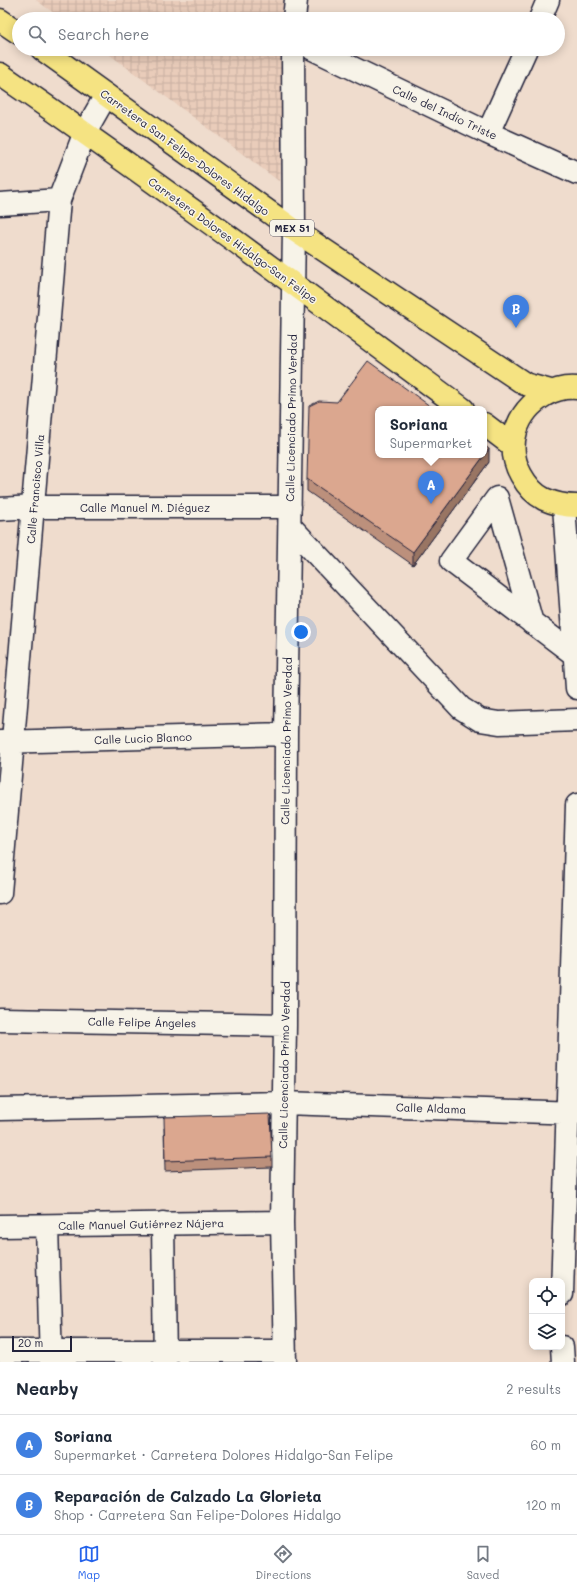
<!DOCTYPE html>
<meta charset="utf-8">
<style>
:root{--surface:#fff;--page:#f6f6f7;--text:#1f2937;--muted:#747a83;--line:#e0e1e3;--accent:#2563eb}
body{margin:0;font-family:Mali,sans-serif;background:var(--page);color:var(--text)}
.controls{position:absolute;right:12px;bottom:12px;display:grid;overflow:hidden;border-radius:8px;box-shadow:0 2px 10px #0003}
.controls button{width:36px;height:36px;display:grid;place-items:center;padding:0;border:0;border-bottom:1px solid var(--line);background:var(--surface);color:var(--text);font:20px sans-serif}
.scale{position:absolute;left:12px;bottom:10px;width:60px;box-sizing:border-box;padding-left:4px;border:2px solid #22223b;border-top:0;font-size:11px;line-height:14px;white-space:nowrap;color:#22223b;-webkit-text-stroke:3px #f7f3e8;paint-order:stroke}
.you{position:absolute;left:301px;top:632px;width:14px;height:14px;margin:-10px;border:3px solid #fff;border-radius:50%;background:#1a73e8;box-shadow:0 0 0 6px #1a73e833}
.badge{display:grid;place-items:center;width:26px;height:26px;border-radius:50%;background:var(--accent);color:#fff;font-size:13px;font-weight:700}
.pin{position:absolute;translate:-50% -33px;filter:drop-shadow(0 1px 2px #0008)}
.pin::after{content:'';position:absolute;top:21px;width:14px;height:12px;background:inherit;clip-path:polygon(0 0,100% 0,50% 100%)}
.popup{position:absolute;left:375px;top:406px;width:112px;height:52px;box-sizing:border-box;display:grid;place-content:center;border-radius:8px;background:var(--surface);filter:drop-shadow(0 1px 3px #0005);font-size:13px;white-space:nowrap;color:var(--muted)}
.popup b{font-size:15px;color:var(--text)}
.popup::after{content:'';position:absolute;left:50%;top:100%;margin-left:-8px;border:8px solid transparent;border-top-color:var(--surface)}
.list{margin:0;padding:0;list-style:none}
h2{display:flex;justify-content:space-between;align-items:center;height:52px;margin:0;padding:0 16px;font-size:17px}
h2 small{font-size:13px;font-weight:400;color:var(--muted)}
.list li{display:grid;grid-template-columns:26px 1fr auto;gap:12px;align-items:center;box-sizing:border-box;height:60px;padding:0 16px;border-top:1px solid var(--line)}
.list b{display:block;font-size:15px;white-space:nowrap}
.list p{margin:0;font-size:13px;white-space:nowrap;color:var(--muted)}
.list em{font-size:13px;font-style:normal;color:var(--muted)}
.icon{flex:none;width:22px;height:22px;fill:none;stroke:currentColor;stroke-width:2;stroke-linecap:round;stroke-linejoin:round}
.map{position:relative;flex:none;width:577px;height:1362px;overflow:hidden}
.search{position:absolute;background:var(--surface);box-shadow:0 2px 10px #0003;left:12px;right:12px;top:12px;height:44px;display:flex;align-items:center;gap:10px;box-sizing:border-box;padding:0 14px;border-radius:22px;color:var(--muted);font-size:15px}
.sheet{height:172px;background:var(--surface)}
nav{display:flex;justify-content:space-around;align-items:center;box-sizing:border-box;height:56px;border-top:1px solid var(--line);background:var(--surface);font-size:11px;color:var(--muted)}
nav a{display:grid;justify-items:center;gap:2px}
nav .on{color:var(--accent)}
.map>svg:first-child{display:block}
</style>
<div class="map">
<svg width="577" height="1362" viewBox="0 0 577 1362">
<defs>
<pattern id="industrial-grid" width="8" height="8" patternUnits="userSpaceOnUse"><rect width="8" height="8" fill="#e9ccba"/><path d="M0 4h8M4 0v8" fill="none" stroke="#c8afa1"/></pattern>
</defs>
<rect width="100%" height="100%" fill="#efdccd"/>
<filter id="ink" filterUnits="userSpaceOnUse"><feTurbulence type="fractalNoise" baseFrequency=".025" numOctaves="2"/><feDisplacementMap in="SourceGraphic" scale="8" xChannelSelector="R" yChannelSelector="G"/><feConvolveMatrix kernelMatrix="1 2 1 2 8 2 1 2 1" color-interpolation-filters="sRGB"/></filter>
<g filter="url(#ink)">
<path fill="url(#industrial-grid)" d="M36 0H286V19H62Z
M102 49H285L280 182Z"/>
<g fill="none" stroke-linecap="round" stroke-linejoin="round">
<g stroke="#22223b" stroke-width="25">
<path id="minor" d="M294 19 296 0
M540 19 548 0
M313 49 488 133 577 173
M488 133 526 49
M0 204 59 200
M564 506 577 688
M0 509 33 507H290
M290 526 461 708 480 720 499 723 577 720
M532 623 497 498 451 561 575 655
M0 742 286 734
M0 893 59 200 85 132 106 95
M0 1020 285 1025
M0 1109 284 1103 577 1113
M163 1223 165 1362
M0 1226 282 1222
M47 1226 51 1362
M562 1294 577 805
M562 1347 563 1362
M0 1351H285
M285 1362 282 1222 285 1025 286 734 294 230 293 49"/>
</g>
<g stroke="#22223b" stroke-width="25">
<path id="major" d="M0 20 19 33
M42 49 294 230 525 384 551 391
M0 74C157 182 310 296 463 409
M577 388C566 387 554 390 545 395 516 412 505 446 521 475 526 484 534 494 544 499 555 504 566 506 577 506
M484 424 513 446"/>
</g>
<use href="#minor" stroke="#f7f3e8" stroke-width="22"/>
<use href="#major" stroke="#f5e382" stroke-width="22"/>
</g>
<path fill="#bc907b" stroke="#22223b" d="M489 462 413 565 307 491V479Z
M164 1128 272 1157V1167L165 1171Z"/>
<path fill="#997564" stroke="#22223b" d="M489 449V462L413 565V552Z"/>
<path fill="#dba78f" stroke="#22223b" d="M368 361 434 409H378V455H484V445L489 449 413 552 307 479 309 406 319 401 337 402Z
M270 1114 272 1157 165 1161 164 1117Z"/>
</g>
<g text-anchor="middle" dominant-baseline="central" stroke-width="3" stroke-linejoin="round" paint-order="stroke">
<rect fill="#f7f3e8" stroke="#62616f" stroke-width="1" x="270" y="220" width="44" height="16" rx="3"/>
<g font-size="10" font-weight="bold" fill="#22223b">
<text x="292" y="228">MEX 51</text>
</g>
<g font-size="11" fill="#22223b" stroke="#f7f3e8">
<text transform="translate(445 112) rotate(25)">Calle del Indio Triste</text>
<text transform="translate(185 152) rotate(36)">Carretera San Felipe-Dolores Hidalgo</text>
<text transform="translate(233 240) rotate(36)">Carretera Dolores Hidalgo-San Felipe</text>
<text transform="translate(291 418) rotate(-89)">Calle Licenciado Primo Verdad</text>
<text transform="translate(35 489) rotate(-85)">Calle Francisco Villa</text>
<text x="145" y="507">Calle Manuel M. Diéguez</text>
<text transform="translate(143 738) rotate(-2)">Calle Lucio Blanco</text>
<text transform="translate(286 741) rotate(-89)">Calle Licenciado Primo Verdad</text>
<text transform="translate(142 1022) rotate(1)">Calle Felipe Ángeles</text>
<text transform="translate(284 1065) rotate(-89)">Calle Licenciado Primo Verdad</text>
<text transform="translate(431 1108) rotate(2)">Calle Aldama</text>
<text transform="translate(141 1224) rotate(-1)">Calle Manuel Gutiérrez Nájera</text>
</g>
</g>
</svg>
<div class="controls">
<button><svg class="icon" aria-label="locate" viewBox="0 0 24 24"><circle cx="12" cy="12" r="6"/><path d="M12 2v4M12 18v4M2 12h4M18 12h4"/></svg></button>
<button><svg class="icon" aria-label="layers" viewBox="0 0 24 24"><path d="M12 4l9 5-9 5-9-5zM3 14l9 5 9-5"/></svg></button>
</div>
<div class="scale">20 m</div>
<div class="you"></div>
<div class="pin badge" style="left:431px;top:504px;background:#3f7fe0">A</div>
<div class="popup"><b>Soriana</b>Supermarket</div>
<div class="pin badge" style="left:516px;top:328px;background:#3f7fe0">B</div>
<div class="search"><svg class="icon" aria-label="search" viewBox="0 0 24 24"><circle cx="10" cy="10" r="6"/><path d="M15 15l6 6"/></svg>Search here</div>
</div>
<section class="sheet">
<h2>Nearby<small>2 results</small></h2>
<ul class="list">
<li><span class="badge" style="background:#3f7fe0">A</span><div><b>Soriana</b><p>Supermarket · Carretera Dolores Hidalgo-San Felipe</p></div><em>60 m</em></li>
<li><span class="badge" style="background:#3f7fe0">B</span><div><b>Reparación de Calzado La Glorieta</b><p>Shop · Carretera San Felipe-Dolores Hidalgo</p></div><em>120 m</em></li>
</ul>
</section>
<nav>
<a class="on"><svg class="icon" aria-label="map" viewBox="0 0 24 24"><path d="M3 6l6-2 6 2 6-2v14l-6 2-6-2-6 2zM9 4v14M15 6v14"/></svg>Map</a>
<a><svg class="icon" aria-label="directions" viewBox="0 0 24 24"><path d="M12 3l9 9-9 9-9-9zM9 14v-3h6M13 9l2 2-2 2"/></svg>Directions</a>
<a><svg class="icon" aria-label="saved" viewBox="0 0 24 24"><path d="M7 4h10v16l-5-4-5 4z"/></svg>Saved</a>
</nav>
